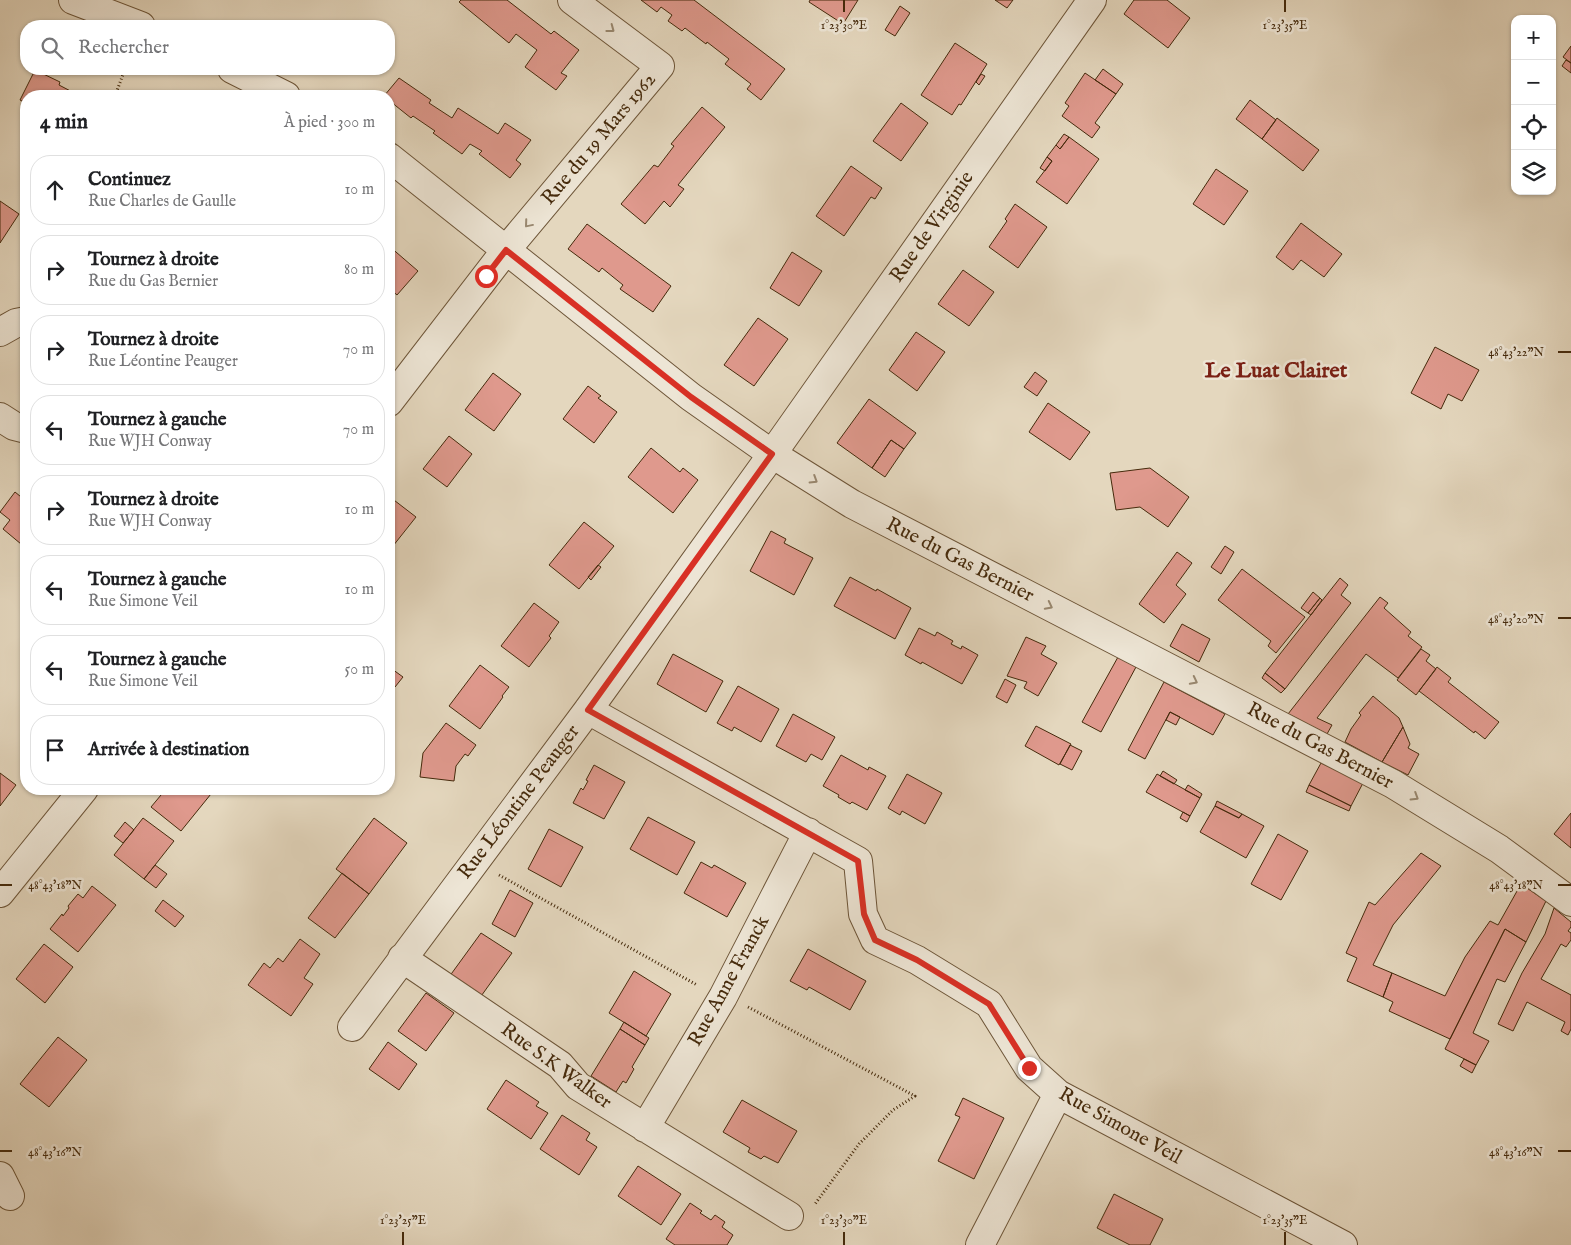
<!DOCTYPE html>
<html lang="fr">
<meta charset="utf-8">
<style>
:root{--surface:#fff;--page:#f2f2f2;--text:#202124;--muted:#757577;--line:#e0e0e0}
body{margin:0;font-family:"IM FELL English",serif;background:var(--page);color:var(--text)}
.controls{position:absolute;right:15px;top:15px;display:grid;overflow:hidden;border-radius:10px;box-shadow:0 1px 4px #0004}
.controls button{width:45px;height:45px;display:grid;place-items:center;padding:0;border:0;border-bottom:1px solid var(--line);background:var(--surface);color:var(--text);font:25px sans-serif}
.stop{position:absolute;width:15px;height:15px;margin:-11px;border:4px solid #d93025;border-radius:50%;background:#fff}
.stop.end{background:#d93025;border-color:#fff;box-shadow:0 1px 5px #0008}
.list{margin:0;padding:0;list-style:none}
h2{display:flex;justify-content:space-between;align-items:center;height:65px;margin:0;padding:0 20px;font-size:21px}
h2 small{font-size:16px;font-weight:400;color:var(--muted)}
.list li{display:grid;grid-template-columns:32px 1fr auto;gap:15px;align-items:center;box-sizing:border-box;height:70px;margin:0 10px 10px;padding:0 10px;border:1px solid var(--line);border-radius:20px}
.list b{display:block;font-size:19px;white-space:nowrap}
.list p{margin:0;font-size:16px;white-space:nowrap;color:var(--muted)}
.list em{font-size:16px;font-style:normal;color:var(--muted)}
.icon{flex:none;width:28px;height:28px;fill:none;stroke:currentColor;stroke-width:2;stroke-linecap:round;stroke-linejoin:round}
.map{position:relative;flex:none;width:1571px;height:1245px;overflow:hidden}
.search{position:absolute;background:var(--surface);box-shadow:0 1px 4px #0004;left:20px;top:20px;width:375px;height:55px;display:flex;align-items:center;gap:12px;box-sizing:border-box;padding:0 18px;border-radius:20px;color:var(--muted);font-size:19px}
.panel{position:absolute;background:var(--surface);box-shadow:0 1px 4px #0004;left:20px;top:90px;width:375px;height:705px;border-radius:20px}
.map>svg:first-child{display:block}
</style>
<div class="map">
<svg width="1571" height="1245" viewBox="0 0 1571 1245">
<rect width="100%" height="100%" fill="#e4d7be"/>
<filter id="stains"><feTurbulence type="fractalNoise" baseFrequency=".004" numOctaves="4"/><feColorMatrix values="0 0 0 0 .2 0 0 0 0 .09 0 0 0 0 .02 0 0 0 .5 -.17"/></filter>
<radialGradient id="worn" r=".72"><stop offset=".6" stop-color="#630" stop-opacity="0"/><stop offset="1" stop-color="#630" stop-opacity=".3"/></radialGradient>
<path fill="#df998d" stroke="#452a0c" d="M461 0H507L551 34 554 31 579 50 561 73 567 76 556 90 525 67 537 50 516 34 509 43 459 2Z
M641 0H694L785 69 761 100 747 89 751 84 725 64 729 59 707 42 706 44 685 28 682 31 668 21 672 15 661 7 657 12Z
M810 0H858L843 24 809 2Z
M995 0H1013L1007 8Z
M1134 0H1167L1190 18 1168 48 1124 14Z
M900 6 910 13 895 36 885 30Z
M955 43 987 64 961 105 959 104 952 115 921 95Z
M1571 46V63L1563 57Z
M1566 60 1571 63V73L1562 66Z
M1103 69 1123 84 1116 94 1095 80Z
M35 70 60 82 59 85 80 96H26V103L20 100Z
M1085 73 1116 94 1095 123 1100 127 1092 138 1062 116 1069 106 1065 103Z
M981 74 985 76 979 85 976 82Z
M399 78 431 100 429 103 452 118 458 108 498 134 505 123 531 140 516 160 521 164 510 178 479 154 482 151 470 144 462 154 433 133 435 131 413 116 411 118 391 102 389 104V96H384Z
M1250 100 1276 120 1262 139 1236 119Z
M901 103 928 123 901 161 873 141Z
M702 107 725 127 678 185 684 189 670 207 664 201 645 224 621 204 654 165 658 167 674 146 671 144Z
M1277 118 1319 150 1303 171 1262 139Z
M1064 134 1069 137 1060 149 1056 145Z
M1069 137 1099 159 1067 204 1036 182 1052 161 1047 157 1056 145 1060 149Z
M1047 157 1052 161 1045 171 1040 168Z
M851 166 882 188 875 199 871 197 844 236 816 216Z
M1216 169 1248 191 1224 225 1193 204Z
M0 201 19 214 0 243Z
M1015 204 1047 227 1018 268 989 247 1007 221 1005 219Z
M1301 223 1342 254 1324 277 1301 260 1293 270 1276 257Z
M587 224 671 286 653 312 620 289 623 285 602 268 599 272 568 249Z
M389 246 418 271 397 295 389 288Z
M792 252 822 271 799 306 770 288Z
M963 270 994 292 969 326 938 304Z
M758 318 788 339 754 386 724 365Z
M916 332 945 352 917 391 889 370Z
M1435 347 1479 370 1462 401 1448 394 1441 409 1411 393Z
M1035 372 1047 381 1037 396 1024 387Z
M493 373 521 394 494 431 465 410Z
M588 386 601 396 598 398 617 412 594 443 563 419Z
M869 399 916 433 904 449 891 440 872 468 837 443Z
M1048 403 1090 432 1070 460 1029 432Z
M449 436 472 454 447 487 423 469Z
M891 440 904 449 885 477 872 468Z
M651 448 680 472 683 468 698 480 673 513 628 477Z
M1150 468 1189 497 1168 527 1140 507 1116 510 1110 473Z
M15 492 26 501V540L25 539 21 544 3 529 10 520 0 512Z
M390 497 416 517 389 551V499Z
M584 522 614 546 579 589 549 565Z
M771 531 786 539 784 543 813 558 794 595 750 571Z
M1225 546 1234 552 1221 574 1211 567Z
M1177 552 1192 563 1176 585 1186 594 1164 623 1139 604Z
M598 565 601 567 591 580 588 577Z
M1242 569 1305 617 1276 653 1268 646 1271 641 1218 600Z
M850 577 876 591 877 589 911 608 895 639 834 606Z
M1340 578 1348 585 1341 595 1351 603 1285 689 1265 673Z
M1313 592 1320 598 1308 613 1301 608Z
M1380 597 1388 603 1384 608 1411 632 1408 636 1422 647 1398 678 1366 654 1317 718 1332 725 1327 734 1288 714Z
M1320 598 1322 600 1311 615 1308 613Z
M534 603 559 622 549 636 551 638 529 667 501 646Z
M1182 624 1210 639 1199 662 1170 646Z
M919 628 935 636 937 632 953 641 951 644 961 649 962 646 978 655 962 684 922 662 921 664 905 655Z
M1026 637 1046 646 1041 654 1057 663 1038 696 1024 688 1027 682 1007 676Z
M1421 649 1430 655 1426 661 1436 669 1416 695 1397 680Z
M673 654 723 681 706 712 657 684Z
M1118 657 1136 667 1101 732 1082 722Z
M480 665 509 687 502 696 503 697 480 729 449 706Z
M1437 667 1451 678 1448 682 1499 722 1485 739 1475 731 1474 733 1419 691Z
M392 669 403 677 395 687 389 682V674Z
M1265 673 1285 689 1281 693 1262 678Z
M1005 679 1016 685 1007 703 996 697Z
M1164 682 1225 714 1213 735 1170 712 1145 759 1128 750Z
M738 686 779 709 761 742 734 727 732 731 717 723Z
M1373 696 1399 718 1403 727 1382 762 1345 742 1351 729 1361 715 1359 713Z
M1170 712 1180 717 1176 725 1166 720Z
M793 714 835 737 822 760 811 754 806 762 776 746Z
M446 723 476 745 468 756 465 754 456 766 454 781 420 777 423 753Z
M1036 726 1071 744 1059 765 1025 746Z
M1403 727 1410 744 1408 748 1419 754 1408 775 1382 762Z
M1070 745 1082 751 1072 770 1060 764Z
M841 755 868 770 869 767 886 776 867 810 852 802 850 804 838 797 839 795 823 786Z
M1321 763 1363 783 1351 806 1309 785Z
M594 765 625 782 604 819 573 803 581 788 583 790 588 781 586 780Z
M1163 771 1177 780 1174 784 1160 776Z
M0 773 16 785 0 806Z
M907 774 942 793 925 824 902 811 900 815 888 808Z
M1157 774 1200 798 1190 816 1146 792Z
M1188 785 1202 794 1200 798 1185 790Z
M1309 785 1351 806 1349 811 1306 792Z
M166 789H215L181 831 151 807Z
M1217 801 1242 814 1239 818 1215 806Z
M1215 806 1239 818 1242 814 1264 826 1246 858 1200 832Z
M1183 812 1190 816 1187 822 1180 818Z
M1571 813V848L1554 834Z
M648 817 695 842 677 875 630 849Z
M143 818 174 841 144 879 114 855Z
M374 818 407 843 369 894 336 869Z
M125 822 134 830 123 843 114 836Z
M549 829 583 847 561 887 528 869Z
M1278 834 1308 851 1281 900 1251 884Z
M1421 853 1441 866 1393 925 1373 965 1392 973 1383 997 1347 981 1357 958 1346 953 1369 902 1375 905Z
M701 862 712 868 714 865 746 883 727 917 684 893Z
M155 865 167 874 156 888 144 879Z
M342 873 369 894 335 938 308 918Z
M1521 884 1546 901 1526 942 1505 929 1450 1039 1389 1011 1393 1002 1383 997 1392 973 1445 996 1465 957 1490 921 1498 925Z
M92 886 116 905 78 952 50 929 62 914 63 916 69 908 68 906 78 894 83 898Z
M510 890 533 903 515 937 492 924Z
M163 900 184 916 175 927 155 911Z
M1554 908 1571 922V927L1568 931 1571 933V940L1566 947 1561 944 1541 979 1571 995V1029L1568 1035 1561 1031 1565 1022 1527 1002 1513 1031 1498 1024 1522 973 1545 934Z
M1505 929 1526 942 1505 982 1497 979 1473 1033 1489 1041 1476 1065 1445 1049Z
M481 933 512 953 479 999 449 977Z
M300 939 320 954 304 978 313 984 291 1016 248 985 264 963 270 968 278 958 283 962Z
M44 944 73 967 45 1003 16 979Z
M808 949 866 981 850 1010 809 987 807 990 790 981Z
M634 971 671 994 646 1036 609 1013Z
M426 993 454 1013 426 1051 398 1031Z
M624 1022 649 1038 645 1045 620 1029Z
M620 1029 645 1045 632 1067 634 1069 626 1083 623 1081 616 1092 591 1076Z
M58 1037 87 1060 49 1107 20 1084Z
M388 1042 417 1064 399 1090 369 1069Z
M1464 1059 1476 1065 1472 1073 1460 1066Z
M506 1080 539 1102 536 1106 548 1113 531 1139 487 1109Z
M963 1098 1004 1118 974 1179 938 1161 960 1117 955 1115Z
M742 1100 797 1131 778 1163 764 1156 761 1159 748 1152 750 1148 723 1132Z
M562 1115 590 1133 586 1140 597 1147 579 1175 540 1149Z
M638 1166 681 1194 661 1225 618 1196Z
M1114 1194 1163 1219 1150 1245H1130L1097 1228Z
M690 1203 702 1211 700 1213 711 1220 715 1215 725 1222 722 1227 733 1235 727 1245H675L666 1239Z"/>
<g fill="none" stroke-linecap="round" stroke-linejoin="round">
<g stroke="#6d5538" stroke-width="30">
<path id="street" d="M73 0 141 26
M232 69 286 96
M389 157 691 397 772 454 852 504 1393 784 1499 849 1571 902
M0 332 16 323 26 321
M389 402 506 250 660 66 572 0
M0 417 14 426 26 429
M588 710 858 861 863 914 875 940 917 960 989 1004 1029 1068 1058 1094 1343 1245
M0 893 84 789
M402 958 560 1065 578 1086 789 1216
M352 1027 588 710 763 467 1092 0
M645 1128 723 997 808 832
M0 1176 10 1196
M980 1245 1058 1094"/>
</g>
<path stroke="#452a0c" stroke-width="3" stroke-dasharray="1 2.5" stroke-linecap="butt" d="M115 96 125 69
M499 875 697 985
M748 1007 915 1096 893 1110 859 1144 815 1204"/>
<use href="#street" stroke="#ede5d5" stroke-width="28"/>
</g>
<defs><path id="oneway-chevron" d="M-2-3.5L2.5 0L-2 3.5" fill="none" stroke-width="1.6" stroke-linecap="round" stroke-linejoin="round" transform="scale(1.25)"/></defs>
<g stroke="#998870">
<use href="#oneway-chevron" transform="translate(611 29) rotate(37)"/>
<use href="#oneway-chevron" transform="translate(528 224) rotate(130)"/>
<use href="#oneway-chevron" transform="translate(814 480) rotate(32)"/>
<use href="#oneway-chevron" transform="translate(1049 606) rotate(27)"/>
<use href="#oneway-chevron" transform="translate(1194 681) rotate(27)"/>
<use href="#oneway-chevron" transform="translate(1415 797) rotate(32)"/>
</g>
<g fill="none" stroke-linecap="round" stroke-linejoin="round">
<path stroke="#d93025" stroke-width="6" d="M486 276 506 250 691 397 772 454 588 710 858 861 864 914 875 940 917 960 989 1004 1029 1068"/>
</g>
<path fill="none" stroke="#452a0c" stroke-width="2" d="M844 0V12M1285 0V12M1558 352H1571M1558 618H1571M0 885H12M1558 885H1571M0 1151H12M1558 1151H1571M403 1232V1245M844 1232V1245M1285 1232V1245"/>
<g text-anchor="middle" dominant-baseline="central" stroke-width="5" stroke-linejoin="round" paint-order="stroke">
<g font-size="20" fill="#452a0c" stroke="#ede5d5">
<text transform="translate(599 139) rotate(-50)">Rue du 19 Mars 1962</text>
<text transform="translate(932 227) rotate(-55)">Rue de Virginie</text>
<text transform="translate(960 560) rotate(27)">Rue du Gas Bernier</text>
<text transform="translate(1320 746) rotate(28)">Rue du Gas Bernier</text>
<text transform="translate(519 802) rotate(-53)">Rue Léontine Peauger</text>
<text transform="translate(729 981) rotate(-61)">Rue Anne Franck</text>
<text transform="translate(556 1066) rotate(36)">Rue S.K Walker</text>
<text transform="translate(1120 1126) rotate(29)">Rue Simone Veil</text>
</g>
<g font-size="22" font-weight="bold" fill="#7a1f14" stroke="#ede5d5">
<text x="1276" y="371">Le Luat Clairet</text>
</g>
</g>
<g font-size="12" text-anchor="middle" fill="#452a0c" stroke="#ede5d5" stroke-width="5" stroke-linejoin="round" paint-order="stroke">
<text x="844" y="29">1°23'30"E</text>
<text x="1285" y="29">1°23'35"E</text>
<text x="1516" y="356">48°43'22"N</text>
<text x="1516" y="623">48°43'20"N</text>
<text x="55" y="889">48°43'18"N</text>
<text x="1516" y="889">48°43'18"N</text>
<text x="55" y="1156">48°43'16"N</text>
<text x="1516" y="1156">48°43'16"N</text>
<text x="403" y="1224">1°23'25"E</text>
<text x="844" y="1224">1°23'30"E</text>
<text x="1285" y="1224">1°23'35"E</text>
</g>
<rect width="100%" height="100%" filter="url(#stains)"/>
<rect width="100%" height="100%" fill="url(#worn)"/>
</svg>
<div class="controls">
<button>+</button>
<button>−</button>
<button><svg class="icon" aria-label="locate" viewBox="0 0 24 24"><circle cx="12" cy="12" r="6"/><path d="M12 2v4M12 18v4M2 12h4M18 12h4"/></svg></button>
<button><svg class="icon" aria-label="layers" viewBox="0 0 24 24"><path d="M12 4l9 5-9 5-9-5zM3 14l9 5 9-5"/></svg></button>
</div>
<div class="stop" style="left:486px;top:276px"></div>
<div class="stop end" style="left:1029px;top:1068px"></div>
<div class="search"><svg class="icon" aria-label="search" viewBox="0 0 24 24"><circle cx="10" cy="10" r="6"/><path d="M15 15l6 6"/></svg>Rechercher</div>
<section class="panel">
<h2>4 min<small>À pied · 300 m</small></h2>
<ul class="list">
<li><svg class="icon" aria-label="ahead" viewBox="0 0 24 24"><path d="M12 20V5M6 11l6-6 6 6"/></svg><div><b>Continuez</b><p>Rue Charles de Gaulle</p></div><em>10 m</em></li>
<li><svg class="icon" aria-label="right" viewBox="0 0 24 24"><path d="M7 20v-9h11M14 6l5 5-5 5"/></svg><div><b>Tournez à droite</b><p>Rue du Gas Bernier</p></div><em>80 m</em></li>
<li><svg class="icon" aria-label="right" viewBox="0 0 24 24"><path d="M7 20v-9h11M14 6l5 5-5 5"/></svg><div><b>Tournez à droite</b><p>Rue Léontine Peauger</p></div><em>70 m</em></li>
<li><svg class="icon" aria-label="left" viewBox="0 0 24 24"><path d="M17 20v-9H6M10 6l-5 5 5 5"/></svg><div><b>Tournez à gauche</b><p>Rue WJH Conway</p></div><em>70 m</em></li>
<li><svg class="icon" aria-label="right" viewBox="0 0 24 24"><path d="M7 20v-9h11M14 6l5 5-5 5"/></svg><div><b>Tournez à droite</b><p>Rue WJH Conway</p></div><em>10 m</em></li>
<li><svg class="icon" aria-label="left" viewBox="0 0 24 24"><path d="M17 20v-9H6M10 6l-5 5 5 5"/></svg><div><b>Tournez à gauche</b><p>Rue Simone Veil</p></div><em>10 m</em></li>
<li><svg class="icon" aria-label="left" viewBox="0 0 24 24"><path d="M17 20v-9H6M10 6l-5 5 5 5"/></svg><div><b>Tournez à gauche</b><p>Rue Simone Veil</p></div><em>50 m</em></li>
<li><svg class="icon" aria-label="arrive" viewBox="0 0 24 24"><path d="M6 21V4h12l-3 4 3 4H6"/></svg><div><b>Arrivée à destination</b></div></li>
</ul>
</section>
</div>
